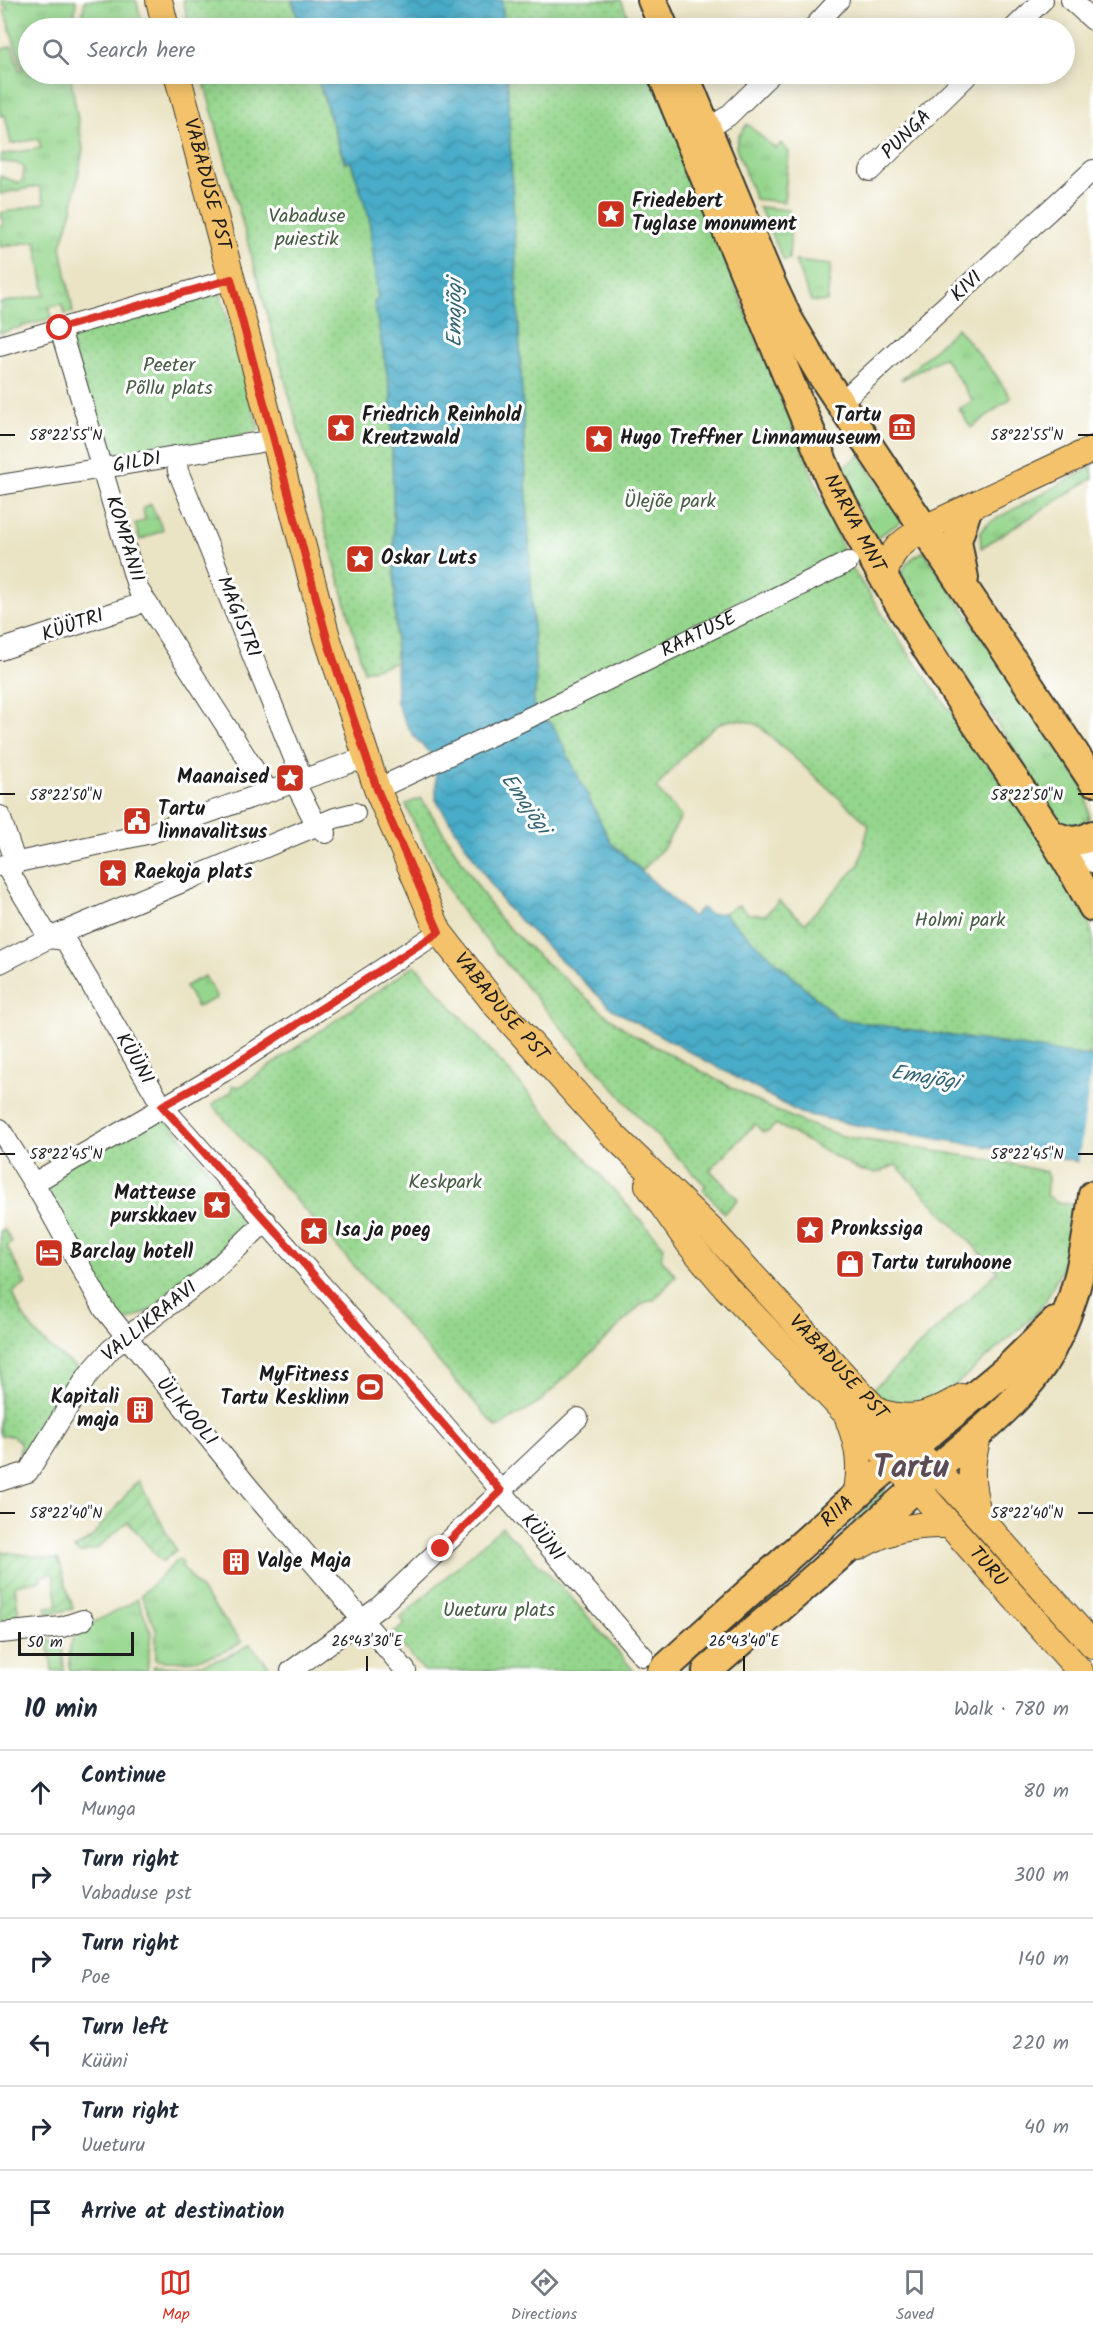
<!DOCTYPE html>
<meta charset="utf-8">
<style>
:root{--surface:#fff;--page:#f2f2f3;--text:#1f2937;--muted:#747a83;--line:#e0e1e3;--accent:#d93025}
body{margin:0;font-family:Kalam,sans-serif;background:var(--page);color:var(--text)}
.scale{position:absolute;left:18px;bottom:15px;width:116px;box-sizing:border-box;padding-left:6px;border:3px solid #1c1c1c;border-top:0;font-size:16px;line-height:21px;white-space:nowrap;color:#1c1c1c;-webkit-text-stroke:4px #fff;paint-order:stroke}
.stop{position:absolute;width:18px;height:18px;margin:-14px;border:4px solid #d93025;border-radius:50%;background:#fff}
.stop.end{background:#d93025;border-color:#fff;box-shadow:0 2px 6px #0008}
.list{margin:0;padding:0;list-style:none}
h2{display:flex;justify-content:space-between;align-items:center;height:78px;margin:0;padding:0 24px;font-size:26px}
h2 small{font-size:20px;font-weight:400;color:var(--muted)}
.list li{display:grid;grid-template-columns:39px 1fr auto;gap:18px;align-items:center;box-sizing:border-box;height:84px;padding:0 24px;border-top:2px solid var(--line)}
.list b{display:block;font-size:22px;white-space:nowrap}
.list p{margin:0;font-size:20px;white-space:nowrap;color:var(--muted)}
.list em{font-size:20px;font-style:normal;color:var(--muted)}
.icon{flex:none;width:33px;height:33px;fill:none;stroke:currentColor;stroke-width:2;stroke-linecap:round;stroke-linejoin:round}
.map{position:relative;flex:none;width:1093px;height:1671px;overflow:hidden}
.search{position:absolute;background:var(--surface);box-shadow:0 3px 15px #0003;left:18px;right:18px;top:18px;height:66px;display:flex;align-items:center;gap:15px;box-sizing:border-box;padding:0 21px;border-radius:33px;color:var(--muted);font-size:22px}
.sheet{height:582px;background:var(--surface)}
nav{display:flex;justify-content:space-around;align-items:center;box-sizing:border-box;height:84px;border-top:2px solid var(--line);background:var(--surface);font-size:16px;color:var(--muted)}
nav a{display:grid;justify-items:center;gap:3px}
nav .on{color:var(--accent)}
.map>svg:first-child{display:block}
</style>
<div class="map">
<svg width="1093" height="1671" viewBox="0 0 1093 1671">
<defs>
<pattern id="grass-tufts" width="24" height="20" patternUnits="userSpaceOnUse" patternTransform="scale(1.5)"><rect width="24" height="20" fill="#95d68d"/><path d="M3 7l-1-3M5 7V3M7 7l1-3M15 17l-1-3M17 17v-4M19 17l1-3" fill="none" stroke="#80b779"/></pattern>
<pattern id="park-dots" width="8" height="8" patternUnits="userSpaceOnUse" patternTransform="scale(1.5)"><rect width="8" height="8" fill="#95d68d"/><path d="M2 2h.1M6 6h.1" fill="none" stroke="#80b779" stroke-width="1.8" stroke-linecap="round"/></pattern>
<pattern id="garden-furrows" width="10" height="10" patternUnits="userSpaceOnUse" patternTransform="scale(1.5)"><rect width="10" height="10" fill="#95d68d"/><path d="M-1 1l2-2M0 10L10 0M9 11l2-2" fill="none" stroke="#80b779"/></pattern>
<pattern id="water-waves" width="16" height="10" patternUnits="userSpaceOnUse" patternTransform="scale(1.5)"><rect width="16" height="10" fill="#48acc8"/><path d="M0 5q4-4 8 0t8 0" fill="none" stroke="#3b8ba2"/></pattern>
</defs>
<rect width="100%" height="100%" fill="#fff"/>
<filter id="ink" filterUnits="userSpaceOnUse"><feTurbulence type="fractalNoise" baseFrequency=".0167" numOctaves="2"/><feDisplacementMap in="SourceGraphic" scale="12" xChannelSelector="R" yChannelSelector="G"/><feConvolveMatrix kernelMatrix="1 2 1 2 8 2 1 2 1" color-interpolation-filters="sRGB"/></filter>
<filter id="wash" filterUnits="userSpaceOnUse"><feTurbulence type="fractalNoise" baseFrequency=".008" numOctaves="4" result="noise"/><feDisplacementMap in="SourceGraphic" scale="24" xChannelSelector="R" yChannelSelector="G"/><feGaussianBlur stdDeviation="1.35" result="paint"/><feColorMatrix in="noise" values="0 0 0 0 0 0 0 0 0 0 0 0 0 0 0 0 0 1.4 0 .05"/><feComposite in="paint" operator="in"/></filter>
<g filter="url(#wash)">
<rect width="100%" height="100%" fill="#eae4c5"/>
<path fill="url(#grass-tufts)" stroke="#587954" stroke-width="1.5" d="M1 0H76L73 28H28V74H70L83 149 72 210 61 246 73 312 65 314 62 304 49 307 52 318 0 333V303L45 295 36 241 0 247V226L3 225 1 213 45 203 39 186 0 194V176L19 183 23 180 24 167 16 163 0 162V155L41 148 38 139 11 144 5 115 0 116V50L12 46 20 71 23 70 4 10 7 8 6 5 3 6Z
M85 0H136L144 28H81Z
M747 124 776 149 781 143 789 152 784 202 755 199 736 147 738 137Z
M759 207 789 210 788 223H791L789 259 784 261Z
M795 261 831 265 827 302 811 301Z
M957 328 995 374 1011 398 971 428 959 409 973 401 944 357 901 380Z
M860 455 903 521 874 539 838 471Z
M1092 467 1093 478 981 548 980 532 988 523Z
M151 504 163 530 140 540 135 524 145 520 143 508Z
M924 551 1086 790 1089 818 1069 832 1054 816 1030 773 902 582C902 563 909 560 924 551Z
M205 976 217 998 197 1007 185 986Z
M884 1489 886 1494 692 1671 687 1666Z
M179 1559 183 1563 181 1565 242 1642C215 1659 188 1664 156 1660V1629L141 1595Z
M137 1599 151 1632 147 1671H70C70 1662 68 1651 71 1643 77 1624 122 1612 137 1599Z
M48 1640 62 1643 64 1671H52Z
M250 1644 272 1670 153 1671 154 1666C190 1669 219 1664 250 1644Z"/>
<path fill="url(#park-dots)" stroke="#587954" stroke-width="1.5" d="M183 0H292L301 28H190Z
M502 0H621L633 28H504Z
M202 74H316L344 162H351L369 217 378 300 374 302 391 395 396 663 364 671Z
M507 74H653L742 303 848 562 906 650 1053 853 1088 920 1093 937V1041L1090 1057 839 1019 723 913 739 905 749 914 765 915 779 901 805 923 859 865 869 825 758 725C748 721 738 718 727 721 705 726 672 770 656 788L681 817 664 847 642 871 611 843 553 726 540 721 533 704Z
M219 289 259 430 228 439 109 461 67 333Z
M421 798 498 917 534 952 605 1014 634 1035 770 1108 805 1123 842 1136 1004 1162 1046 1172 1048 1178 1046 1195 1055 1201 1077 1206 1062 1268 1045 1302 1033 1317 936 1402 896 1410 870 1392 998 1271 896 1165 876 1173 859 1170 776 1124 769 1131 763 1132 755 1124 710 1170 738 1199 724 1213 703 1189 706 1186 643 1122 466 917 454 900 411 817 406 804Z
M415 965 664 1247 661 1258 676 1276 654 1300 643 1303 541 1401 497 1428 212 1105 232 1091V1086H241Z
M152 1112 169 1122 250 1219 247 1230 169 1301 121 1324 41 1182Z
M4 1229 12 1242 7 1247 26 1284 13 1292C24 1329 51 1351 82 1371L22 1464 20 1463V1442L12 1436H0V1231Z
M502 1527 571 1597 634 1671H424L393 1634 405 1624 400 1618Z"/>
<path fill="url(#garden-furrows)" stroke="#587954" stroke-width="1.5" d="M138 1480 176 1550 162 1562 128 1522 96 1549 80 1553 74 1549 90 1539Z
M0 1551 59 1560 73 1609 47 1614 46 1607 58 1605 53 1574 40 1576 41 1580 15 1585 19 1619 0 1622Z"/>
<path fill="url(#water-waves)" stroke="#326472" stroke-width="1.5" d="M292 0H502L504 28H301Z
M316 74H507L536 686 533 704 540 721H547L553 725 611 843 692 917 701 908 710 914 723 913 839 1019 1093 1057V1164L865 1127 800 1113 612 1009 506 907 436 800V758C416 742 406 728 397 703L391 395 374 302 378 300 369 217 351 162H345Z"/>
<path fill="#eae4c5" d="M1093 1059V1167L1078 1165Z"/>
</g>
<g filter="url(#ink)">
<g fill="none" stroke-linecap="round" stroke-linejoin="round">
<g stroke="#3b3a35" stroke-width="22">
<g id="minor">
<path d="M1071 0 1093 20"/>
<path d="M813 28 839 0"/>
<path d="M1014 28 1043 0"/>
<path d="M697 136 728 116 771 74"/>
<path d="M870 171 969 74"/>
<path d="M60 329 138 589 268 791"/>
<path d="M0 346 231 279"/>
<path d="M840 403 1093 170"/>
<path d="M176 456 178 471 302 778"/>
<path d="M0 485 273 440"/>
<path d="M0 650 134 606 144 599"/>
<path d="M294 781 317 826 326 833"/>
<path id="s1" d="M377 789 558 704 848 562"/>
<path d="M0 816 16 864"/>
<path d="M1061 844 1073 855 1093 862"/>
<path d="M5 865 49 938 65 940 162 1106 398 1371 643 1656"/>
<path d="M0 866 151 833 355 761 368 764"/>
<path d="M0 963 49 938 335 818 355 813"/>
<path d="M0 1129 42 1197 104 1309 250 1489 406 1671"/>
<path d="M34 1183 223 1072 439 932"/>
<path d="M0 1481 28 1472 88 1375 111 1349 208 1276 266 1221"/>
<path d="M0 1633 62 1627 83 1620"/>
<path d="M291 1671 378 1608 578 1418"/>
</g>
</g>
<g stroke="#3b3a35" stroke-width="28">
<g id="major">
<path d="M159 0 166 28"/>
<path id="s2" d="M177 74 327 637 377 789 439 932 495 1004 611 1133 711 1230 859 1392 956 1491 1093 1645"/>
<path d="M884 580C888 551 901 542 925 528L1093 449"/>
<path id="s3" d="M648 1185 691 1246 726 1287 916 1487 1080 1671"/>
<path d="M878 1412C916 1422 928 1416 962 1397"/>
<path d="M849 1421C859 1447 862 1468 856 1496"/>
<path d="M979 1432C970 1467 969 1480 979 1516"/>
<path d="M858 1547C890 1529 912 1524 949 1525"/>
</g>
</g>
<g stroke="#3b3a35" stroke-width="32">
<g id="highway">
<path d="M652 0 664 28"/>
<path id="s4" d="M662 74 831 481C869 556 912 627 958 697 1005 767 1054 833 1093 907"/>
<path d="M684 74 771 283 788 319 821 374 1093 781"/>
<path d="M964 578 957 541 967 510"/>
<path d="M1053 835C1068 842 1079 843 1093 835"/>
<path id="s5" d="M662 1671 871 1482 1008 1368 1055 1322"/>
<path d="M707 1671C783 1606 859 1539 933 1472 974 1436 1024 1401 1050 1352 1077 1302 1086 1249 1093 1195"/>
</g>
</g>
<use href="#minor" stroke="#fff" stroke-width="20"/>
<use href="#major" stroke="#f3c26a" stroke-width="26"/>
<use href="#highway" stroke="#f3c26a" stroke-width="28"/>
</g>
</g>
<g fill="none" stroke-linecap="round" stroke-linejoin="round" filter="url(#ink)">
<path stroke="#d93025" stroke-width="8" d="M60 328 231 279 329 646 377 789 439 932 223 1072 162 1106 279 1235 501 1491 441 1549"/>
</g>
<path fill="none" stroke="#1c1c1c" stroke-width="2" d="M0 435H15M1078 435H1093M0 794H15M1078 794H1093M0 1154H15M1078 1154H1093M0 1513H15M1078 1513H1093M367 1656V1671M744 1656V1671"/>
<defs>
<g id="sight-square" transform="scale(1.5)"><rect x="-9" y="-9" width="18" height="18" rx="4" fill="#c8321e" stroke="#fff"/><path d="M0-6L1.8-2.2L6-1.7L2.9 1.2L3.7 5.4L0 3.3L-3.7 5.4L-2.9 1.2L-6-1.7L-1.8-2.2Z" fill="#fff"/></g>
<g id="museum-square" transform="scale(1.5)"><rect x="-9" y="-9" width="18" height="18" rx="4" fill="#c8321e" stroke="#fff"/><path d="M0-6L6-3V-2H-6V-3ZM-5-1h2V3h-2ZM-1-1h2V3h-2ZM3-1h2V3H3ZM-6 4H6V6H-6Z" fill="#fff"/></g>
<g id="civic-square" transform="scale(1.5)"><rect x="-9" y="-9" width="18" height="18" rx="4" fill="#c8321e" stroke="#fff"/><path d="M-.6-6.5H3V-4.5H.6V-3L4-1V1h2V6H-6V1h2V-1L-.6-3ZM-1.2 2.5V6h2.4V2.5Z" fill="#fff"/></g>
<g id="hotel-square" transform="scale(1.5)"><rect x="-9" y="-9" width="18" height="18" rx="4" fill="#c8321e" stroke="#fff"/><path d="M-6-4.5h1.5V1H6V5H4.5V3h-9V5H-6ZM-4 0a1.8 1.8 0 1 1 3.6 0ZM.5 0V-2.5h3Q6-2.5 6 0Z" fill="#fff"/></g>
<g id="shop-square" transform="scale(1.5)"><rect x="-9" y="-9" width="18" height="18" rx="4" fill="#c8321e" stroke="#fff"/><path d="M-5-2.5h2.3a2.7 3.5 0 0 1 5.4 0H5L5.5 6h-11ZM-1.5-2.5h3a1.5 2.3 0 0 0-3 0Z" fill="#fff"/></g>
<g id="stadium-square" transform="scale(1.5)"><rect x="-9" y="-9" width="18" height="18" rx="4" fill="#c8321e" stroke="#fff"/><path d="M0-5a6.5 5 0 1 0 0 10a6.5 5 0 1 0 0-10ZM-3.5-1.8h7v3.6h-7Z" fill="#fff"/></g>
<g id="building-square" transform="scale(1.5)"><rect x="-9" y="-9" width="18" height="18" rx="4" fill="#c8321e" stroke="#fff"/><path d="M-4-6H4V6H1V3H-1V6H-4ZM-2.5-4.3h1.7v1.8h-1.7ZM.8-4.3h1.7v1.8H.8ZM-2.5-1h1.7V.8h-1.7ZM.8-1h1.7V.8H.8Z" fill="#fff"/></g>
</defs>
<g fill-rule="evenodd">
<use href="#sight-square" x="611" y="214"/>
<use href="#museum-square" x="902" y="427"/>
<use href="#sight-square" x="341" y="428"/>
<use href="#sight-square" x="599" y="439"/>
<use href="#sight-square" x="360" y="559"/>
<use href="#sight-square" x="290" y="778"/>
<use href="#civic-square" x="137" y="821"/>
<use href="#sight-square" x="113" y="873"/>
<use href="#sight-square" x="217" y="1205"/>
<use href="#sight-square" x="810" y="1230"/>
<use href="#sight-square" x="314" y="1231"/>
<use href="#hotel-square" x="49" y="1253"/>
<use href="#shop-square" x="850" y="1264"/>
<use href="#stadium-square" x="370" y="1387"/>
<use href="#building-square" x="140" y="1410"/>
<use href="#building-square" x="236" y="1562"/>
</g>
<g text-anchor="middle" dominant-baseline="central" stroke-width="6" stroke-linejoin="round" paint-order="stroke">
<g font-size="20" fill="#1c1c1c" stroke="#fff">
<text transform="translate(907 135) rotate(-45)">PUNGA</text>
<text stroke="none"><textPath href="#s2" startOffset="114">VABADUSE PST</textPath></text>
<text transform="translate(967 287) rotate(-43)">KIVI</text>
<text transform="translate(137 463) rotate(-9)">GILDI</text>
<text stroke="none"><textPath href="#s4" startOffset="489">NARVA MNT</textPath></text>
<text transform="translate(124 539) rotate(73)">KOMPANII</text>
<text transform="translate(238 617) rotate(68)">MAGISTRI</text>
<text transform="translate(73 626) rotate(-19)">KÜÜTRI</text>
<text stroke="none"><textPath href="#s1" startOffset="357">RAATUSE</textPath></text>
<text stroke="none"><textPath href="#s2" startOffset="996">VABADUSE PST</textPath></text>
<text transform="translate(134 1059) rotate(60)">KÜÜNI</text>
<text transform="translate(150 1322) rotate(-39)">VALLIKRAAVI</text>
<text stroke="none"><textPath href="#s2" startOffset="1490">VABADUSE PST</textPath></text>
<text transform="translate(186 1412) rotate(50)">ÜLIKOOLI</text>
<text stroke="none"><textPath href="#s5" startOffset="237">RIIA</textPath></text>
<text transform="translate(542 1538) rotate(50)">KÜÜNI</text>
<text stroke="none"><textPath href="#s3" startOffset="512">TURU</textPath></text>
</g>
<g font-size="20" font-weight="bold" fill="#1c1c1c" stroke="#fff" text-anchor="start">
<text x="632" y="202">Friedebert<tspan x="632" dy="23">Tuglase monument</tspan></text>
<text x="362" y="416">Friedrich Reinhold<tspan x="362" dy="23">Kreutzwald</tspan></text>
<text x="881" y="416" text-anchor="end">Tartu<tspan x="881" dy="23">Linnamuuseum</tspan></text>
<text x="620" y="439">Hugo Treffner</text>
<text x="381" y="559">Oskar Luts</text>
<text x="269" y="778" text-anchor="end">Maanaised</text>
<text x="158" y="810">Tartu<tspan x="158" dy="23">linnavalitsus</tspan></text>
<text x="134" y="873">Raekoja plats</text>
<text x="196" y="1194" text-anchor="end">Matteuse<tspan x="196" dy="23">purskkaev</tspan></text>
<text x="831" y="1230">Pronkssiga</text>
<text x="335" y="1231">Isa ja poeg</text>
<text x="70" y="1253">Barclay hotell</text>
<text x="871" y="1264">Tartu turuhoone</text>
<text x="349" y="1376" text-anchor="end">MyFitness<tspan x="349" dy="23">Tartu Kesklinn</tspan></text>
<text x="119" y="1398" text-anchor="end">Kapitali<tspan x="119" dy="23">maja</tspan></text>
<text x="257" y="1562">Valge Maja</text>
</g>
<g font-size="20" fill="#465d44" stroke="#fff">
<text x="307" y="217">Vabaduse<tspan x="307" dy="23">puiestik</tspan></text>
<text x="169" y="366">Peeter<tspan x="169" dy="23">Põllu plats</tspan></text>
<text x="670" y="502">Ülejõe park</text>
<text x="960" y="921">Holmi park</text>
<text x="445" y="1183">Keskpark</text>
<text x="499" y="1611">Uueturu plats</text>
</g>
<g font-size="21" font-style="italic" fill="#326472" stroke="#fff">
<text transform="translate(455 313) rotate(-90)">Emajõgi</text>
<text transform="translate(525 804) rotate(55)">Emajõgi</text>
<text transform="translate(925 1078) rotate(9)">Emajõgi</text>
</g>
<g font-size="32" font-weight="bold" fill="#5c4c55" stroke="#fff">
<text x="911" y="1468">Tartu</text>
</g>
</g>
<g font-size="15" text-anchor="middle" fill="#1c1c1c" stroke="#fff" stroke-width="6" stroke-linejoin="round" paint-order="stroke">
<text x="66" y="440">58°22'55"N</text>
<text x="1027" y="440">58°22'55"N</text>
<text x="66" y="800">58°22'50"N</text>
<text x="1027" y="800">58°22'50"N</text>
<text x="66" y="1159">58°22'45"N</text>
<text x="1027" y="1159">58°22'45"N</text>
<text x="66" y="1518">58°22'40"N</text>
<text x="1027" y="1518">58°22'40"N</text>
<text x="367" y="1646">26°43'30"E</text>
<text x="744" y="1646">26°43'40"E</text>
</g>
</svg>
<div class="scale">50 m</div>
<div class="stop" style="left:60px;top:328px"></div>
<div class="stop end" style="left:441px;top:1549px"></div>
<div class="search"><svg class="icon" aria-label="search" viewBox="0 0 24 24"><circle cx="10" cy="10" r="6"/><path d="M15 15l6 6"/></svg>Search here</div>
</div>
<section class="sheet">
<h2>10 min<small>Walk · 780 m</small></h2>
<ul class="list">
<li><svg class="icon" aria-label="ahead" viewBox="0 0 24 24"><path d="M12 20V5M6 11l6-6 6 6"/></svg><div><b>Continue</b><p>Munga</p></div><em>80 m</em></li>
<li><svg class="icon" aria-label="right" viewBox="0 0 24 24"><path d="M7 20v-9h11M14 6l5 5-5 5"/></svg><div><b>Turn right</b><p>Vabaduse pst</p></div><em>300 m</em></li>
<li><svg class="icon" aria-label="right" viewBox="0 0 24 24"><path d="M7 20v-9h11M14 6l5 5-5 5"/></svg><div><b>Turn right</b><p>Poe</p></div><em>140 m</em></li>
<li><svg class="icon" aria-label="left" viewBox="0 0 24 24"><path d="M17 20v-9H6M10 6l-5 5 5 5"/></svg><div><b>Turn left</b><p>Küüni</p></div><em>220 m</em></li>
<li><svg class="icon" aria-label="right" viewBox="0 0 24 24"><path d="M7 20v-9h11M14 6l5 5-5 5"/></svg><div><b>Turn right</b><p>Uueturu</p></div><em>40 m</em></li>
<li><svg class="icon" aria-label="arrive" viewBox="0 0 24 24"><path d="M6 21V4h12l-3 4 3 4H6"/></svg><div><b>Arrive at destination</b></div></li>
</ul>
</section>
<nav>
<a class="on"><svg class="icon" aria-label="map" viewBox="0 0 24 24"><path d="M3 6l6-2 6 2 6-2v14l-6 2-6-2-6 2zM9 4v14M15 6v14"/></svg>Map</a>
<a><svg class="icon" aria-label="directions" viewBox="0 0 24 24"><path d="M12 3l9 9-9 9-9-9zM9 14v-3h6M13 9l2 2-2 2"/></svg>Directions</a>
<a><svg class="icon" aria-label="saved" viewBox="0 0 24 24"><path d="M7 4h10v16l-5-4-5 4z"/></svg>Saved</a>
</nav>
